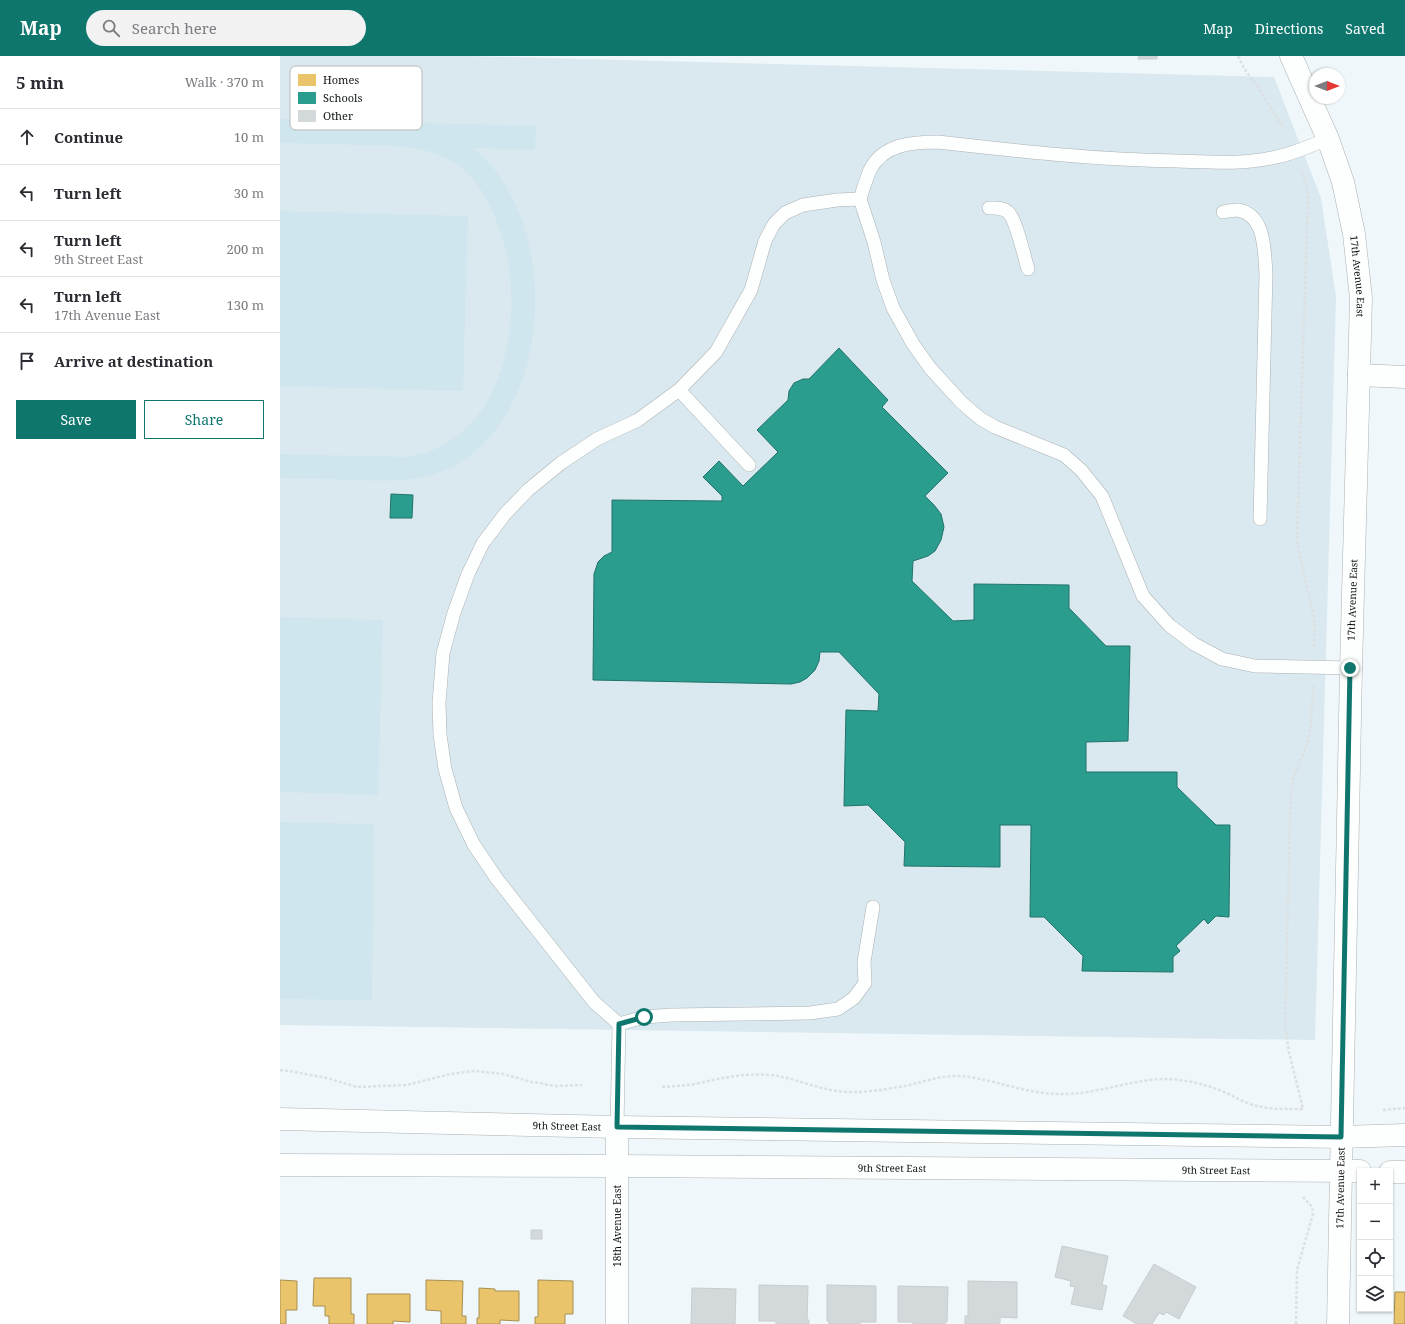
<!DOCTYPE html>
<meta charset="utf-8">
<style>
:root{--surface:#fff;--page:#f2f2f3;--text:#2b2b33;--muted:#7c7c81;--line:#e1e1e2;--accent:#0f766e}
body{margin:0;font-family:"Noto Serif",serif;background:var(--page);color:var(--text)}
.controls{position:absolute;right:12px;bottom:12px;display:grid;overflow:hidden;border-radius:0px;box-shadow:0 1px 3px #0004}
.controls button{width:36px;height:36px;display:grid;place-items:center;padding:0;border:0;border-bottom:1px solid var(--line);background:var(--surface);color:var(--text);font:20px sans-serif}
.compass{position:absolute;left:1029px;top:12px;width:36px;height:36px;border-radius:50%;background:var(--surface);box-shadow:0 1px 3px #0004;rotate:90deg}
.stop{position:absolute;width:12px;height:12px;margin:-9px;border:3px solid #0f766e;border-radius:50%;background:#fff}
.stop.end{background:#0f766e;border-color:#fff;box-shadow:0 1px 4px #0008}
.list{margin:0;padding:0;list-style:none}
h2{display:flex;justify-content:space-between;align-items:center;height:52px;margin:0;padding:0 16px;font-size:17px}
h2 small{font-size:13px;font-weight:400;color:var(--muted)}
.list li{display:grid;grid-template-columns:26px 1fr auto;gap:12px;align-items:center;box-sizing:border-box;height:56px;padding:0 16px;border-top:1px solid var(--line)}
.list b{display:block;font-size:15px;white-space:nowrap}
.list p{margin:0;font-size:13px;white-space:nowrap;color:var(--muted)}
.list em{font-size:13px;font-style:normal;color:var(--muted)}
.actions{display:flex;gap:8px;padding:12px 16px}
.actions a{flex:1;padding:9px 0;border:1px solid var(--accent);border-radius:0px;text-align:center;font-size:14px;color:var(--accent)}
.actions .main{background:var(--accent);color:#fff}
.icon{flex:none;width:22px;height:22px;fill:none;stroke:currentColor;stroke-width:2;stroke-linecap:round;stroke-linejoin:round}
.map{position:relative;flex:none;width:1125px;height:1268px;overflow:hidden}
header{display:flex;align-items:center;gap:24px;box-sizing:border-box;height:56px;padding:0 20px;background:var(--accent);color:#fff}
header strong{font-size:19px}
nav{display:flex;gap:22px;margin-inline-start:auto;font-size:14px}
.search{width:280px;height:36px;background:var(--page);display:flex;align-items:center;gap:10px;box-sizing:border-box;padding:0 14px;border-radius:22px;color:var(--muted);font-size:15px}
main{display:flex}
aside{flex:1;background:var(--surface)}
.map>svg:first-child{display:block}
</style>
<header>
<strong>Map</strong>
<div class="search"><svg class="icon" aria-label="search" viewBox="0 0 24 24"><circle cx="10" cy="10" r="6"/><path d="M15 15l6 6"/></svg>Search here</div>
<nav><a>Map</a><a>Directions</a><a>Saved</a></nav>
</header>
<main>
<aside>
<h2>5 min<small>Walk · 370 m</small></h2>
<ul class="list">
<li><svg class="icon" aria-label="ahead" viewBox="0 0 24 24"><path d="M12 20V5M6 11l6-6 6 6"/></svg><div><b>Continue</b></div><em>10 m</em></li>
<li><svg class="icon" aria-label="left" viewBox="0 0 24 24"><path d="M17 20v-9H6M10 6l-5 5 5 5"/></svg><div><b>Turn left</b></div><em>30 m</em></li>
<li><svg class="icon" aria-label="left" viewBox="0 0 24 24"><path d="M17 20v-9H6M10 6l-5 5 5 5"/></svg><div><b>Turn left</b><p>9th Street East</p></div><em>200 m</em></li>
<li><svg class="icon" aria-label="left" viewBox="0 0 24 24"><path d="M17 20v-9H6M10 6l-5 5 5 5"/></svg><div><b>Turn left</b><p>17th Avenue East</p></div><em>130 m</em></li>
<li><svg class="icon" aria-label="arrive" viewBox="0 0 24 24"><path d="M6 21V4h12l-3 4 3 4H6"/></svg><div><b>Arrive at destination</b></div></li>
</ul>
<div class="actions"><a class="main">Save</a><a>Share</a></div>
</aside>
<div class="map">
<svg width="1125" height="1268" viewBox="0 0 1125 1268">
<rect width="100%" height="100%" fill="#eff7fa"/>
<path fill="#d9e9ef" d="M0 0H187L994 21 1041 142 1056 241 1035 984 0 969Z"/>
<path fill="#d0e6ee" d="M0 63 256 70 255 94 193 92C283 164 276 361 168 413 138 427 105 425 73 424 48 423 24 422 0 422V398L126 401C231 386 249 247 217 166 208 142 195 120 173 106 143 88 109 90 76 89 50 88 25 87 0 87Z
M0 155 188 160 183 335 0 330Z
M0 561 103 564 98 739 0 736Z
M0 766 94 768 92 944 0 943Z"/>
<path fill="#e9c46a" stroke="#a78f50" d="M34 1222H71V1258H74V1268H49V1260H45V1250H33Z
M0 1224 17 1225V1254H6V1268H0Z
M146 1224 183 1225 182 1260H186V1268H161V1255L146 1254Z
M258 1224 293 1225V1258H285V1268H255V1261H258Z
M199 1232 215 1233V1235H239V1265L220 1264V1268H197V1262H199Z
M1115 1236H1125V1268H1114Z
M87 1238H130V1266L113 1265V1268H87Z"/>
<path fill="#2a9d8f" stroke="#21736a" d="M559 292 608 344 602 351 668 417 645 440 654 449 661 458 664 471 661 484 655 495 648 500 633 505 632 525 673 565 694 564V528L789 529V552L826 590H850L848 685 806 686V716H897V731L936 769H950L949 861 936 860 928 868 924 863 896 890 900 895 893 901V916L802 915 803 900 764 861H750L751 769H720V811L624 810 625 786 588 749 564 750 566 654 598 655 599 638 559 596H540L539 605 535 614 527 622 520 626 511 628 313 624 314 518 318 506 324 500 332 496V444L442 445V440L423 421 439 405 463 430 498 396 477 374 508 344 509 335 514 327 523 323H529Z
M111 438 133 439 132 462H110Z"/>
<path fill="#d3d9db" stroke="#c6cdce" d="M859 0H877V3H858Z
M251 1174H262V1183H251Z
M782 1190 828 1200 822 1229 827 1230 822 1254 791 1248 795 1231 790 1230 791 1225 775 1221Z
M874 1208 916 1231 899 1263 886 1256 884 1259 879 1257 872 1268H857L843 1260Z
M688 1225 737 1226V1262L720 1261V1267L718 1268H685V1260H688Z
M479 1229 528 1230 527 1264H529V1268H496V1265H479Z
M547 1229 596 1230V1266H580V1268H549V1265H547Z
M618 1230 668 1231 667 1266H665V1268H633V1266H618Z
M412 1232 456 1233 455 1268H411Z"/>
<g fill="none" stroke-linecap="round" stroke-linejoin="round">
<g stroke="#abb1b3" stroke-width="14">
<path id="lane" d="M580 143 594 186 603 224 613 252 633 288 650 312 682 347 701 363 715 371 784 399 801 414 822 440 863 540 889 569 914 588 942 603 975 610 1071 612
M709 152C716 152 722 151 728 156 736 163 744 200 748 213
M943 156C948 155 954 154 958 154 986 159 984 195 986 217L980 463
M399 334 469 409
M339 968 364 961 392 959 530 957 558 953 574 942 585 927 584 906 593 851
M337 1071 339 968 314 946 217 823 194 789 176 752 165 713 160 679 159 647 163 597 174 557 188 518 203 487 225 458 248 434 281 407 317 383 358 364 399 334 436 296 471 234 485 185 494 168 505 157 523 149 557 144 580 143C583 134 586 123 590 114 603 88 632 86 658 86 737 95 817 104 897 105 929 106 964 109 996 101 1014 98 1031 89 1048 83"/>
</g>
<g stroke="#abb1b3" stroke-width="23">
<path id="street" d="M1079 319 1125 321
M337 1268V1071"/>
</g>
<g stroke="#abb1b3" stroke-width="23">
<g id="secondary">
<path id="s1" d="M1011 0 1048 83 1063 126 1074 178 1081 242 1071 612 1058 1268"/>
<path id="s2" d="M0 1063 337 1071 1061 1081 1125 1079"/>
<path id="s3" d="M0 1109 337 1110 1080 1115"/>
<path d="M1110 1116H1125"/>
</g>
</g>
<path stroke="#dde0e0" stroke-width="2.5" stroke-dasharray="3 2" stroke-linecap="butt" d="M958 0 965 14 978 31 1004 73
M1022 116 1028 137 1017 487 1035 567 1034 592
M0 1014 15 1016 47 1022 77 1031 127 1029 170 1018 194 1015 223 1018 252 1026 276 1030 302 1029
M382 1031C393 1030 404 1030 415 1028 442 1022 461 1017 490 1019 518 1022 544 1037 573 1036 590 1036 608 1033 625 1030 643 1026 661 1019 680 1020 715 1023 748 1039 783 1038 819 1038 851 1023 887 1023 906 1024 926 1028 944 1036 954 1040 964 1047 974 1049 990 1054 1007 1053 1023 1053L1009 996 1005 971 1010 764 1011 736 1013 723 1028 685 1031 670 1033 630
M1103 1054 1125 1052
M1016 1268 1017 1214 1033 1158 1032 1151 1023 1141"/>
<use href="#lane" stroke="#fdfefe" stroke-width="13"/>
<use href="#street" stroke="#fdfefe" stroke-width="22"/>
<use href="#secondary" stroke="#fdfefe" stroke-width="22"/>
</g>
<g fill="none" stroke-linecap="round" stroke-linejoin="round">
<path stroke="#0f766e" stroke-width="5" d="M364 961 339 968 337 1071 1061 1081 1070 612"/>
</g>
<g text-anchor="middle" dominant-baseline="central" stroke-width="4" stroke-linejoin="round" paint-order="stroke">
<g font-size="10" fill="#0d1214" stroke="#fff">
<text stroke="none"><textPath href="#s1" startOffset="232">17th Avenue East</textPath></text>
<text transform="translate(1072 544) rotate(-88)">17th Avenue East</text>
<text stroke="none"><textPath href="#s2" startOffset="287">9th Street East</textPath></text>
<text stroke="none"><textPath href="#s3" startOffset="612">9th Street East</textPath></text>
<text stroke="none"><textPath href="#s3" startOffset="936">9th Street East</textPath></text>
<text transform="translate(1060 1132) rotate(-89)">17th Avenue East</text>
<text transform="translate(337 1170) rotate(-90)">18th Avenue East</text>
</g>
</g>
<rect x="10" y="10" width="132" height="64" rx="6" fill="#fff" stroke="#b6b8b8" stroke-width="1"/>
<rect x="18" y="18" width="18" height="12" fill="#e9c46a"/>
<rect x="18" y="36" width="18" height="12" fill="#2a9d8f"/>
<rect x="18" y="54" width="18" height="12" fill="#d3d9db"/>
<g font-size="11" fill="#0d1214">
<text x="43" y="28">Homes</text>
<text x="43" y="46">Schools</text>
<text x="43" y="64">Other</text>
</g>
</svg>
<div class="controls">
<button>+</button>
<button>−</button>
<button><svg class="icon" aria-label="locate" viewBox="0 0 24 24"><circle cx="12" cy="12" r="6"/><path d="M12 2v4M12 18v4M2 12h4M18 12h4"/></svg></button>
<button><svg class="icon" aria-label="layers" viewBox="0 0 24 24"><path d="M12 4l9 5-9 5-9-5zM3 14l9 5 9-5"/></svg></button>
</div>
<svg class="compass" viewBox="-18 -18 36 36"><path d="M0-13l5 13h-10z" fill="#e53935"/><path d="M0 13l5-13h-10z" fill="#7c7c81"/></svg>
<div class="stop" style="left:364px;top:961px"></div>
<div class="stop end" style="left:1070px;top:612px"></div>
</div>
</main>
